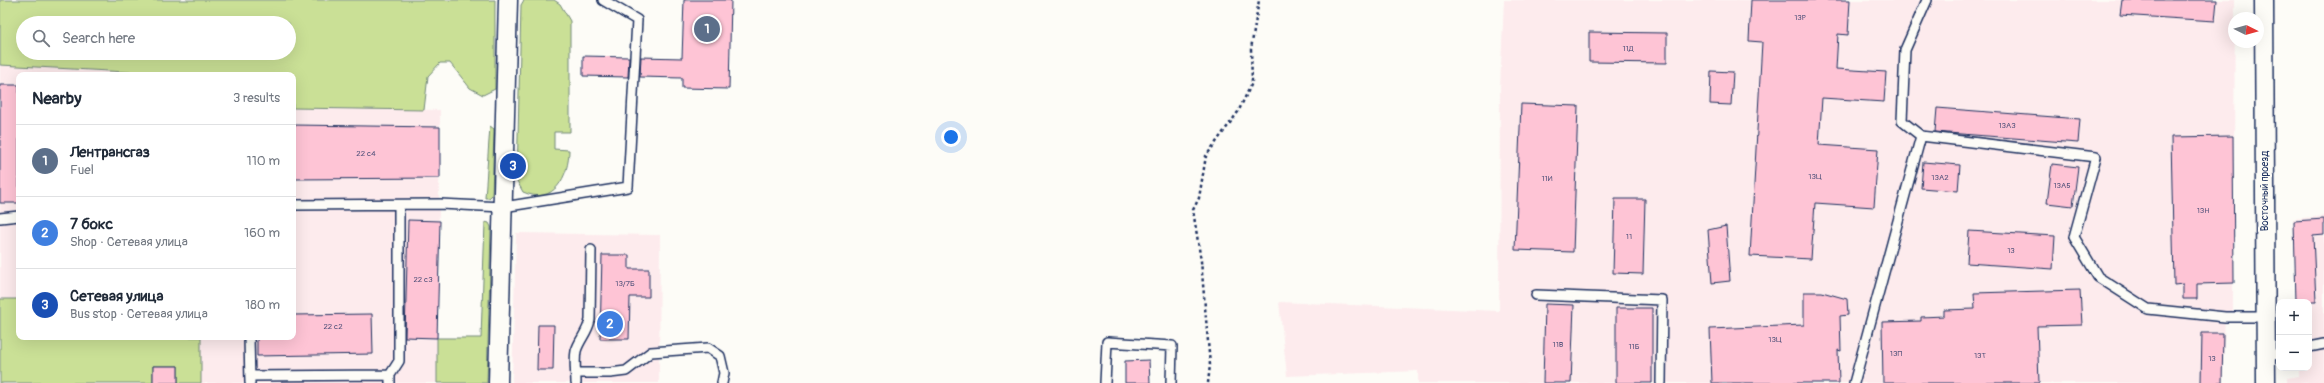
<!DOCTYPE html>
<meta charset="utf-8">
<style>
:root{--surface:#fff;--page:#f6f6f7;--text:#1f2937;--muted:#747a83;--line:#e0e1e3;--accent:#ea580c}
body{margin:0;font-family:Pangolin,sans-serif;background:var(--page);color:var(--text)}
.controls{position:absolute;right:12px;bottom:12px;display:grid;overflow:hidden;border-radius:8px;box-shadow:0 4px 16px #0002}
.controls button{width:36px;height:36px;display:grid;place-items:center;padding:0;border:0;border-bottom:1px solid var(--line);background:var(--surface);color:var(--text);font:20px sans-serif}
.compass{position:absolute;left:2228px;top:12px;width:36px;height:36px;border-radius:50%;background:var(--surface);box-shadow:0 4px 16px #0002;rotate:95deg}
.you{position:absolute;left:951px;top:137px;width:14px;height:14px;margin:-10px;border:3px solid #fff;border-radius:50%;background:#1a73e8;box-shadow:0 0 0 6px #1a73e833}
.badge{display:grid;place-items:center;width:26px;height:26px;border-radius:50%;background:var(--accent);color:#fff;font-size:13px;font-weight:700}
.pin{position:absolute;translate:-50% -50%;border:2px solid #fff;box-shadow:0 1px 4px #0006}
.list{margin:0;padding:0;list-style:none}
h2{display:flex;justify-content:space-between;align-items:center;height:52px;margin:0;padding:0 16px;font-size:17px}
h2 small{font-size:13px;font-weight:400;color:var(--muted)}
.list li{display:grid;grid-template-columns:26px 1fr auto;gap:12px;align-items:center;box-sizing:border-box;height:72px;padding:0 16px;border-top:1px solid var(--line)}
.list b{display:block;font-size:15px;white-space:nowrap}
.list p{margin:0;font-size:13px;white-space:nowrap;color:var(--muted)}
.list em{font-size:13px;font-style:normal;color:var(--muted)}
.icon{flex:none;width:22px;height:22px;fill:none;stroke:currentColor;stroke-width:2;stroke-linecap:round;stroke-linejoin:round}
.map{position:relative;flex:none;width:2324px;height:383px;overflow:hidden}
.search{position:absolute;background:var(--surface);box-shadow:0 4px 16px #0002;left:16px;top:16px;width:280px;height:44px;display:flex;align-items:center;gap:10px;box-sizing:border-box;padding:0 14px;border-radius:22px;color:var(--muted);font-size:15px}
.panel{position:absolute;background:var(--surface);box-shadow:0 4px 16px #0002;left:16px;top:72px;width:280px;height:268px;border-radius:8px}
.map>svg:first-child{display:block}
</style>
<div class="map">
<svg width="2324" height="383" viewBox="0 0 2324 383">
<rect width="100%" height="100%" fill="#fdfcf7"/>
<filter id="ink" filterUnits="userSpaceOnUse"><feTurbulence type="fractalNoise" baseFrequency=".025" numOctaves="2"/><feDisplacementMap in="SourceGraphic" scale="8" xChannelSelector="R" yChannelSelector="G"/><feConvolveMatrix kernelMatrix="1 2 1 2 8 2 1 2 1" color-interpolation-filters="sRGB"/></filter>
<g filter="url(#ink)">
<path fill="#fdebed" d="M1504 0H2235L2233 311 2225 312 2223 383H1418V371L1287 376 1279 302 1499 311 1500 87Z
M0 65 181 75H19V299H0Z
M293 108 440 110 437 383H201V337H293Z
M2324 216V383H2287V378L2299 376V368H2309V302H2296L2293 219Z
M516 233 660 235 659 383H512Z"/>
<path fill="#cae096" stroke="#72887a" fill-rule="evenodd" d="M0 0H495V89L483 95 470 88 450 63H440L428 76 424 110 293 108V75H181L0 65ZM23 23H289V53H23Z
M524 0H554L560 4 570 21V132H554V149L569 150C569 176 554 206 523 192L517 181 521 5Z
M490 126 494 129 492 195 489 198H485Z
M485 222 489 223 491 227 487 383H437V338H481Z
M0 299H19V337H201V383H178V366H153V383H0Z"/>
<path fill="#fec4d5" stroke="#1b2f5e" d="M684 0H731L729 89 682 88V78L640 77 641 57 682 58Z
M1751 0H1850L1848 35 1838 34 1836 69 1886 72 1884 102 1822 98 1819 145 1878 149 1874 207 1815 203 1811 259 1750 256 1762 42 1749 41Z
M2122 0H2217L2215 21 2120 15Z
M1589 32 1667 33V63L1589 62Z
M583 56 629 57 628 77 583 76Z
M1711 71 1733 72 1731 105 1710 104Z
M0 85H19V203H0Z
M1521 104 1578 106 1573 252 1515 250Z
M1937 108 2080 119 2078 143 1935 132Z
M293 125 440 127V178L293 179Z
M2233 136 2234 283 2197 284V299H2183V284L2174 285 2171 137Z
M1923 162 1960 165 1958 191 1921 188Z
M2052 164 2078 167 2073 206 2047 203Z
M1615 199H1645L1643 274 1613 273Z
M2324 219V235L2313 236 2316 302H2296L2294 221Z
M408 220 440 221 437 338 405 337Z
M1726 226 1730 281 1712 283 1708 230Z
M1969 231 2055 236 2053 269 1967 263Z
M602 255H629V269H649V297H630L629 339H600Z
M2080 290 2082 325 2037 326 2039 383H1883L1882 322 1921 321V317L1944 316V310L1975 309 1974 293Z
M1804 292H1822L1847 299 1848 315 1840 316 1841 351 1838 350 1839 383H1712L1710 329 1804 325Z
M1545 304 1574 305 1571 383H1543Z
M1616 308H1652V383H1616Z
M372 314 373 354 257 356V337H293V315Z
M538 325H554L553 370H537Z
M2202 333H2223L2222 383H2201Z
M1149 360 1150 383H1125V361Z
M153 366H178V383H153Z"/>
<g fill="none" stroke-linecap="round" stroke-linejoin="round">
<g stroke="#1b2f5e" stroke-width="12">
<path id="service" d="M1927 0 1905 50 1902 121 1921 136 2096 157 2074 237 2098 277 2148 309 2225 317H2266
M293 205 440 204 503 207 628 187 637 20 603 0
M0 218 19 216
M1536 295 1662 300 1661 383
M249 337 250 383
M2309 347 2324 344
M2266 356 2279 354
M576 373H610L626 371 651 352 708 348 720 356 724 373 722 383
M390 375 399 361V205
M250 376 390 375V383
M576 383C576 373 574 361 576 351 579 340 588 332 590 320L591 250
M1105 383 1107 342 1172 346 1171 383
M1854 383 1921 136"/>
</g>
<g stroke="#1b2f5e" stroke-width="21">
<path id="minor" d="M2264 0 2266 383
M498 383 508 0"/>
</g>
<path stroke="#1b2f5e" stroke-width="2.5" stroke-dasharray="3 3" stroke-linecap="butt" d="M1208 383 1210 365 1201 261 1193 210 1199 198 1206 156 1238 112 1252 83 1251 49 1259 0"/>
<use href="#service" stroke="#fdfcf7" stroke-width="9"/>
<use href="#minor" stroke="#fdfcf7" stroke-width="18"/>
</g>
</g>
<g text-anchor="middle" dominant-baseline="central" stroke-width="4" stroke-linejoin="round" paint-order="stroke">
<g font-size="8" fill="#54547c">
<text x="1800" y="17">13Р</text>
<text x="1628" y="48">11Д</text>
<text x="2007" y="125">13А3</text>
<text x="366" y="153">22 с4</text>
<text x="1815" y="176">13Ц</text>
<text x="1940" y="177">13А2</text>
<text x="1547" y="178">11И</text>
<text x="2062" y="185">13А5</text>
<text x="2203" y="210">13Н</text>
<text x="1629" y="236">11</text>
<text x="2011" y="250">13</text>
<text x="423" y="279">22 с3</text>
<text x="625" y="283">13/7Б</text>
<text x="333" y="326">22 с2</text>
<text x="1775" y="339">13Ц</text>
<text x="1558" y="344">11В</text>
<text x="1634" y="346">11Б</text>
<text x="1896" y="353">13П</text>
<text x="1980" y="355">13Т</text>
<text x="2212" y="358">13</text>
</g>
<g font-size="10" fill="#1b2f5e" stroke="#fdfcf7">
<text transform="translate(2265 191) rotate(-90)">Восточный проезд</text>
</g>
</g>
</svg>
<div class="controls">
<button>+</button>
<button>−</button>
</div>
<svg class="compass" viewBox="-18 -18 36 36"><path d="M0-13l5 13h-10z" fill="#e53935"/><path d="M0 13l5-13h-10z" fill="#747a83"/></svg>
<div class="you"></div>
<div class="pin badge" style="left:707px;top:29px;background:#5c6f8a">1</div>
<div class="pin badge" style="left:610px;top:324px;background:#3f7fe0">2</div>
<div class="pin badge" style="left:513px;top:166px;background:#1a4fb4">3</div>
<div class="search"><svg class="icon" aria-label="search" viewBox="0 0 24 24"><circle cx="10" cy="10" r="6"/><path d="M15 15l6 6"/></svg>Search here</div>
<section class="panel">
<h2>Nearby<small>3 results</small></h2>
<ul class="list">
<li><span class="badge" style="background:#5c6f8a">1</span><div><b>Лентрансгаз</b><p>Fuel</p></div><em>110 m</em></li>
<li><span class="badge" style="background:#3f7fe0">2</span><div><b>7 бокс</b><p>Shop · Сетевая улица</p></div><em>160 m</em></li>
<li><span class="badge" style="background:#1a4fb4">3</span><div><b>Сетевая улица</b><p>Bus stop · Сетевая улица</p></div><em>180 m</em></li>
</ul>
</section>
</div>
